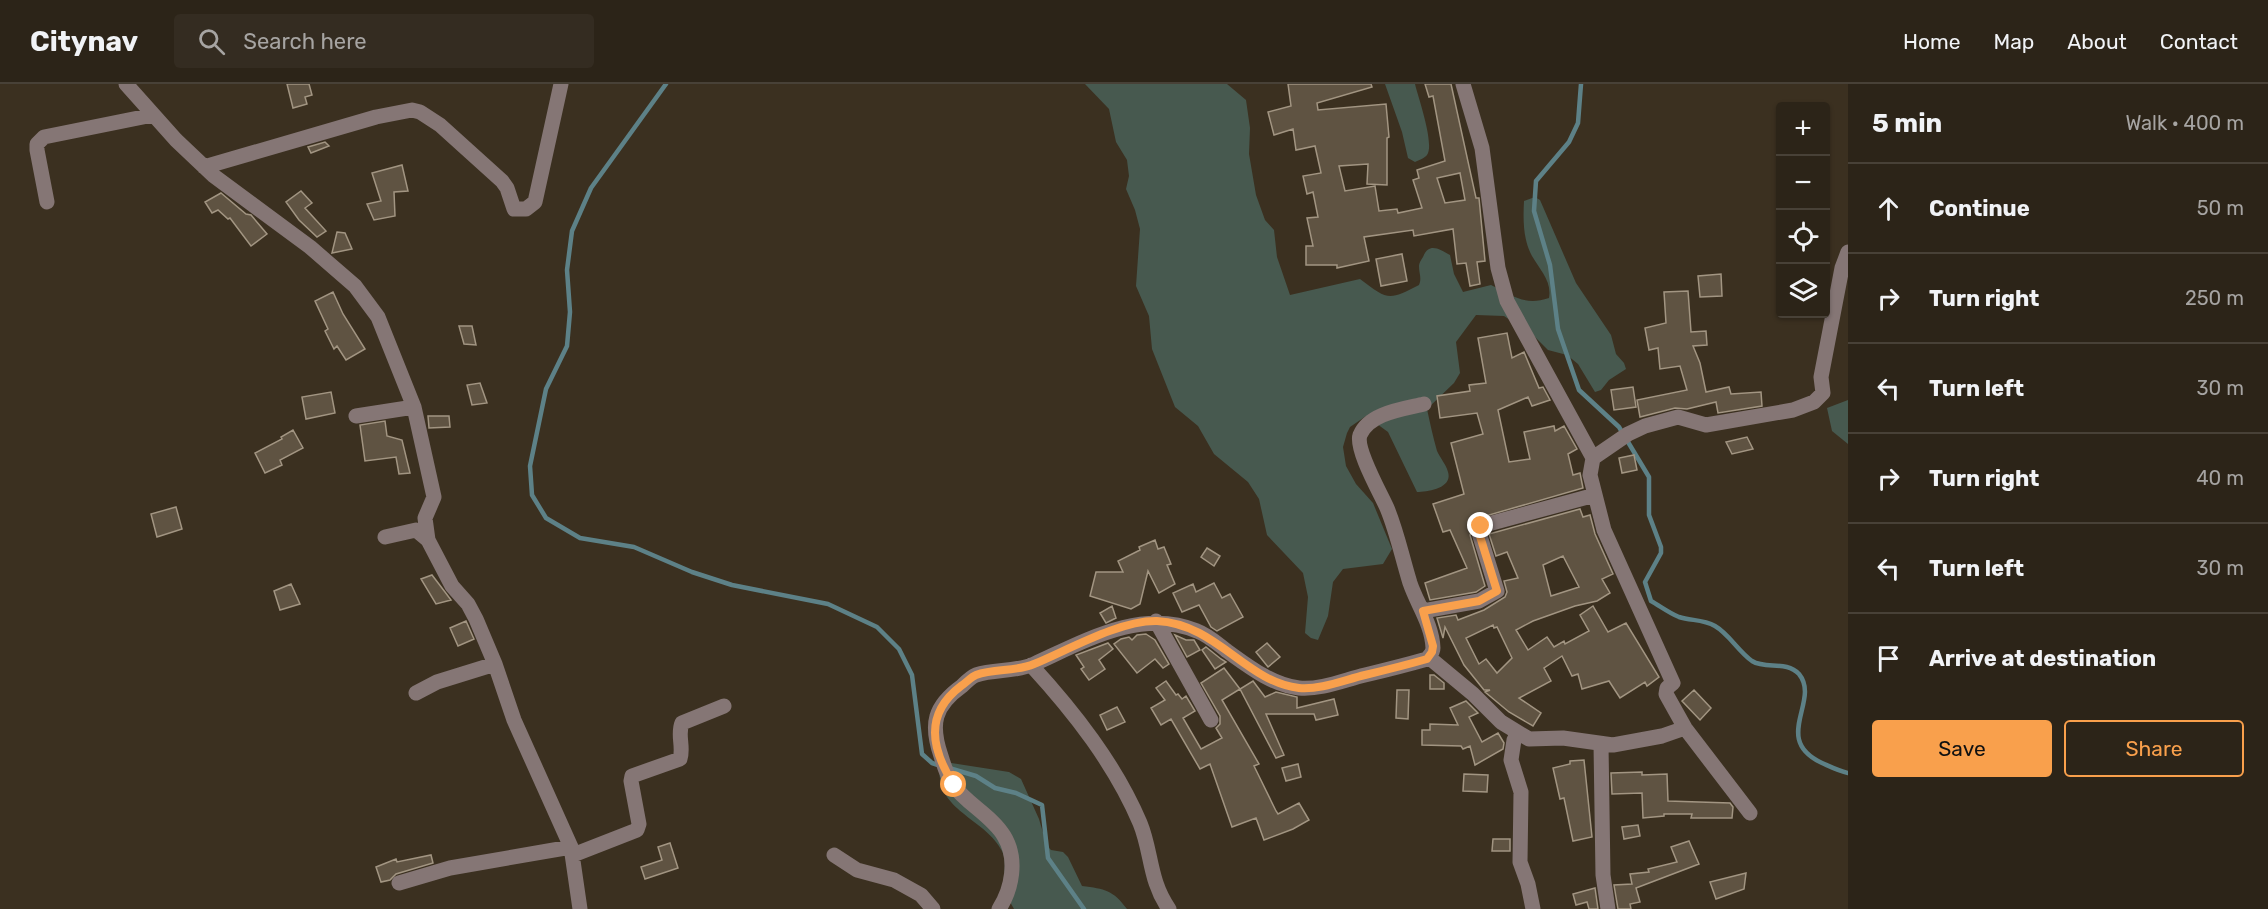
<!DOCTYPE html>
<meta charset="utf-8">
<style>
:root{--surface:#2c2418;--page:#342c21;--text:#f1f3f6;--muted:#a6a4a2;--line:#484137;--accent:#f9a04c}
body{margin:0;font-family:Rubik,sans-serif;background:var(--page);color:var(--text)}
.controls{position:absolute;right:18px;top:18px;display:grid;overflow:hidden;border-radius:6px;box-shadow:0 2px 4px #0004}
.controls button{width:54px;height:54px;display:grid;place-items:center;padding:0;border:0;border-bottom:2px solid var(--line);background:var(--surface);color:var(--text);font:30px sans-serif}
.stop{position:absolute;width:18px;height:18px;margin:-14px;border:4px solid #f9a04c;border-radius:50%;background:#fff}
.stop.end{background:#f9a04c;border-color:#fff;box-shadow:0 2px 6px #0008}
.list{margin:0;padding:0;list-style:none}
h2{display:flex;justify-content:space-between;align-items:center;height:78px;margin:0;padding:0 24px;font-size:26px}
h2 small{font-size:20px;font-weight:400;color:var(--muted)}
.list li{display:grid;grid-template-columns:39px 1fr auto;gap:18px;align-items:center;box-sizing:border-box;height:90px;padding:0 24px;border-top:2px solid var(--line)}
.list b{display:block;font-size:22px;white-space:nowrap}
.list em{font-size:20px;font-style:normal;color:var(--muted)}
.actions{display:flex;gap:12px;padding:18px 24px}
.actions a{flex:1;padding:14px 0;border:2px solid var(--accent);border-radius:6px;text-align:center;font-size:21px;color:var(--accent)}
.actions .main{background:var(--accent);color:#111}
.icon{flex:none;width:33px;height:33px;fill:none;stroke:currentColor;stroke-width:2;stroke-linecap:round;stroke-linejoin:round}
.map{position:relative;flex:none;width:1848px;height:825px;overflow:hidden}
header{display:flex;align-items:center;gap:36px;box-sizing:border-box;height:84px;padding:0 30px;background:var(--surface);border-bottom:2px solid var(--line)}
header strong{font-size:28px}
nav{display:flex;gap:33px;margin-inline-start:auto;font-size:21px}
.search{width:420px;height:54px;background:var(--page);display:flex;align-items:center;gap:15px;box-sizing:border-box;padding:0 21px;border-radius:6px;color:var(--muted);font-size:22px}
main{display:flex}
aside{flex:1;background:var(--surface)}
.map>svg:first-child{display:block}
</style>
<header>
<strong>Citynav</strong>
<div class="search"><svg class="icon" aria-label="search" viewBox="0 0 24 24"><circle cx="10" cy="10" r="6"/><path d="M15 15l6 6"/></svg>Search here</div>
<nav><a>Home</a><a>Map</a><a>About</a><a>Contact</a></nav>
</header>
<main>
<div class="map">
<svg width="1848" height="825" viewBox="0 0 1848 825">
<rect width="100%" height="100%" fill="#3b3020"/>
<path fill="#47594f" d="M1085 0H1227L1246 16 1250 44 1249 70 1256 111 1265 136 1274 146 1277 173 1290 211 1360 195C1388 216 1388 217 1419 201 1422 194 1419 190 1419 182 1419 179 1421 176 1423 173 1429 158 1439 165 1450 171L1454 190 1463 208 1491 201C1513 212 1525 222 1549 214 1552 197 1540 186 1532 172 1523 156 1523 135 1524 117L1535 113 1540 116 1576 199 1611 251 1616 270 1624 279 1626 285 1609 296 1601 306 1595 308 1578 280 1567 271 1548 266 1534 252 1504 232 1476 231 1456 258 1460 289 1454 299 1427 325C1430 339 1433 353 1437 367 1440 374 1446 380 1448 388 1453 404 1428 408 1417 408L1388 348 1366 332 1350 343 1347 349 1343 363 1346 382 1356 400 1373 419 1392 465 1383 480 1343 485 1333 498 1328 532 1318 556 1311 554 1305 549 1308 513 1303 489 1267 451 1259 415 1248 398 1214 370 1198 342 1175 323 1152 265 1149 232 1136 202 1140 145 1135 126 1126 105 1129 92 1127 76 1116 58 1109 25Z
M1385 0H1415C1418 13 1435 60 1427 71 1425 74 1419 76 1415 78L1408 74 1402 48Z
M1848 316V360L1832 347 1827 324Z
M945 678 1009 688 1021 695 1039 735 1047 762 1051 766 1063 768 1068 773 1082 802C1105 805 1113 806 1127 825H1014C1011 819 1005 811 1004 804 1002 792 1008 779 1002 767 986 734 934 727 940 681Z"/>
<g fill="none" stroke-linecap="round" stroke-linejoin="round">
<path stroke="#5d8187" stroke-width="4.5" d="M666 0 591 104 572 147 567 186 570 228 567 262 546 305 530 382 532 411 546 434 580 454 634 463 692 488 732 501 828 520 877 543 899 565 912 591 922 670 932 679 941 682
M1581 0 1578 39 1569 58 1536 97 1534 127 1550 181 1558 245 1579 306 1619 343 1649 393V431L1661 463V469L1645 498 1651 517C1660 522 1669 529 1679 533 1691 537 1703 535 1715 542 1729 550 1738 567 1752 577 1766 586 1786 576 1799 590 1821 617 1771 655 1822 679 1831 683 1839 687 1848 689
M949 684 976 692 995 704 1016 709 1042 721 1048 774 1084 825"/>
</g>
<path fill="#5f5342" stroke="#a29582" stroke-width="1.5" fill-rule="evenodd" d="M287 0H309L312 11 305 13 307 20 293 24Z
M1288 0H1371L1372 3 1317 19 1318 26 1386 20 1389 53 1387 54V101L1367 100 1368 80 1339 82 1345 107 1375 102 1379 127 1397 125 1398 129 1422 124 1413 96 1419 94 1417 86 1445 77 1433 12 1429 13 1425 0H1451L1476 114H1479L1485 177 1477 178 1480 200 1470 202 1466 179 1457 180 1453 145 1414 152 1413 146 1364 153 1369 177 1337 184V181H1306V162H1313L1307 134 1318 133 1313 108 1307 110 1303 92 1321 89 1315 62 1296 66 1293 45 1274 51 1268 28 1291 22ZM1460 89 1465 116 1445 119 1437 94Z
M325 58 329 62 311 69 308 63Z
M402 81 408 107 394 108 395 132 374 136 367 120 381 117 372 89Z
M301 107 312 119 305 124 326 147 317 153 299 136 286 118Z
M221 109 246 130 251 131 267 150 251 162 230 134 228 135 218 126 212 129 205 118Z
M337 148 345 149 352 165 332 169Z
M1402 170 1407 197 1381 202 1376 175Z
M1721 190 1722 212 1700 213 1698 192Z
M1688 207 1691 248 1706 247 1707 261 1693 262 1700 279 1706 308 1729 303 1731 310 1761 308 1762 322 1718 329 1716 318 1687 325 1675 324 1640 333 1637 316 1687 306 1680 282 1660 285 1658 264 1649 266 1645 244 1666 239 1664 208Z
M333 208 343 230 365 265 346 276 337 262 334 265 325 247 328 245 315 217Z
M459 242H472L476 261 464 260Z
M1507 249 1512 274 1524 268 1539 304 1543 303 1550 316 1532 322 1528 313 1498 326 1509 378 1530 375 1524 348 1554 342 1555 347 1564 342 1577 365 1568 370 1573 391 1580 389 1583 404 1475 435 1470 451 1485 502 1476 508 1430 516 1425 499 1467 484 1450 446 1443 448 1433 420 1464 410 1451 359 1483 350 1477 329 1440 334 1437 312 1470 307 1469 301 1486 299 1478 254Z
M480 299 487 319 472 321 467 301Z
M1633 303 1636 323 1614 326 1611 306Z
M331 308 335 329 306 335 302 313Z
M428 332H449L450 343 429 344Z
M385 337 387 352 402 356 410 389 399 390 396 373 365 377 360 341Z
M293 346 303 364 280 376 282 381 265 389 255 369 282 355 281 353Z
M1747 353 1753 365 1732 370 1726 358Z
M1634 371 1637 386 1622 389 1619 374Z
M176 423 182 445 157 453 151 430Z
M1580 425 1583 433 1590 431 1595 450 1613 490 1602 495 1610 509 1597 517 1575 522 1533 537 1516 546 1528 566 1547 553 1554 563 1564 557 1565 560 1589 547 1580 531 1593 522 1608 548 1626 539 1659 593 1647 602 1645 598 1620 614 1609 597 1582 605 1578 590 1572 592 1562 572 1544 584 1551 597 1519 614 1541 629 1533 642 1509 628 1485 608 1490 606H1484L1464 581 1445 543 1443 554 1437 534 1456 531 1458 536 1484 526 1505 513 1507 508 1504 497 1518 494 1507 468 1496 472 1489 450ZM1563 472 1579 503 1551 512 1543 481ZM1493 541 1494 544 1497 543 1512 574 1497 589 1486 575 1479 580 1466 554Z
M1155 456 1158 465 1164 463 1171 480 1167 481 1175 500 1159 509 1148 487 1140 520 1131 525 1090 512 1096 488H1123L1118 477 1140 466 1139 463Z
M1207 464 1220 472 1214 482 1201 473Z
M432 491 445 508 451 516 436 520 421 495Z
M1214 499 1222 514 1230 510 1243 533 1217 547 1211 543 1199 521 1182 528 1173 509 1193 500 1196 508Z
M291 500 300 520 280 526 274 507Z
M1112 522 1116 534 1106 539 1100 529Z
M466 537 474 555 458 562 450 544Z
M1146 550 1155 556 1169 580 1163 584 1155 575 1137 589 1114 560 1121 555 1129 553 1132 556 1137 551Z
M1175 551 1186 556H1194L1200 566 1187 573Z
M1108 559 1113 565 1099 576 1105 585 1089 596 1081 585 1084 583 1076 571Z
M1267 559 1280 573 1268 583 1256 568Z
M1206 563 1221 575 1226 578 1215 585 1202 566Z
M1224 584 1240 605 1222 616 1259 680 1254 682 1276 727 1278 730 1299 719 1309 736 1293 745 1264 756 1256 734 1232 743 1210 680 1200 685 1171 635 1161 641 1151 624 1165 616 1156 604 1166 597 1176 611 1178 610 1182 615 1186 612 1195 627 1183 634 1201 665 1222 654 1216 644 1220 640V632L1201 599Z
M1430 591H1434L1444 599V605H1430Z
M1253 597 1265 613 1276 608 1297 613V624L1334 615 1338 631 1316 636 1314 630H1266L1284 671 1276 674 1240 605Z
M1397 606H1409L1408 635 1396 634Z
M1694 606 1711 624 1700 636 1682 617Z
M1466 617 1478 629 1469 633 1482 658 1498 649 1504 659 1503 665 1475 681 1470 662 1463 665 1461 662 1422 661V646H1430V640L1458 641 1450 624Z
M1117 623 1125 638 1107 646 1100 631Z
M1584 676 1592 753 1573 757 1564 714 1560 715 1553 684 1570 680V677Z
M1298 680 1301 693 1286 697 1282 684Z
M1642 688V691L1667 690 1668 717 1730 719 1733 723 1732 734H1691L1692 730H1664V732L1643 734 1642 709 1612 710 1611 689Z
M1464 690 1488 691 1487 708 1463 707Z
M1638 741 1640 752 1624 755 1622 743Z
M1493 755H1510V767H1492Z
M1689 757 1699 780 1636 804 1640 818 1630 820 1631 825H1618L1614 801 1632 800 1630 790 1649 788 1648 785 1677 778 1671 763Z
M670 759 678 784 645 795 641 783 662 776 658 763Z
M431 771 433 779 396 790 390 796 381 798 376 783 396 775 397 778Z
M1746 789 1744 805 1716 815 1710 798Z
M1595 804 1598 825H1589L1587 818 1576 821 1573 810Z"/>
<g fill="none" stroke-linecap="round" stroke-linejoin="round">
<path stroke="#857675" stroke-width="15" d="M126 0 176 56 214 92 310 163 355 202 378 233 414 323 434 413 425 434 428 456 452 502 468 520 476 535 495 580 514 636 571 763 580 825
M1463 0 1482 64 1498 184 1507 217 1593 374 1590 391 1604 446 1673 599 1667 604 1666 610 1685 644 1750 729
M204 83 376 33 412 26 420 28 440 41 502 97 507 104 514 125H526L535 118 561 0
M47 118 37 66V60L44 53 153 31
M1424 320C1403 325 1369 329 1360 351 1355 365 1381 410 1387 424 1397 448 1402 473 1410 499 1417 520 1432 540 1433 564 1433 569 1430 571 1427 575
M356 332 414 323
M1593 374 1628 350 1645 342 1678 333 1706 341 1793 326 1814 318 1823 309 1821 293 1842 184 1848 168
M385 453 416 446 428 456
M1423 527 1479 517 1497 507 1479 449 1481 442 1595 411
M1156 537 1211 636
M1031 581C1074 628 1115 680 1140 739 1152 768 1149 797 1169 825
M416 609 437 598 495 580
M1517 650 1514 656 1511 676 1521 708 1520 778 1528 800 1533 825
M1601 660 1603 791 1608 825
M573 771 637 746 639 740 631 697 632 692 680 675C684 663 677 651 682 639L724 622
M834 771 857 786 894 796 921 811 933 825
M399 799 450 784 571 763
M999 825C1012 805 1018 775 1004 752 992 732 967 720 953 701 947 692 944 682 941 672 930 640 934 622 962 602 966 598 971 593 976 591 995 585 1016 588 1034 580 1085 557 1141 524 1197 547 1208 551 1218 560 1227 567 1248 582 1272 601 1299 604 1321 606 1344 596 1365 591 1386 586 1406 581 1427 575L1432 576 1473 610 1501 638 1529 655 1563 654 1613 661 1662 652 1685 644"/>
</g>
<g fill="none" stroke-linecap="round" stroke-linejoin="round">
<path stroke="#f9a04c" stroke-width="8" d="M954 701C931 665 924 630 961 602 966 599 971 593 976 591 994 584 1016 588 1034 580 1068 566 1120 536 1157 537 1217 540 1246 598 1299 604 1320 606 1344 596 1365 591 1386 586 1406 581 1427 575L1432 568 1433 562 1423 527 1479 517 1497 507 1479 449 1481 442"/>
</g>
</svg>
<div class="controls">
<button>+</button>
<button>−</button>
<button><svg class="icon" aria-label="locate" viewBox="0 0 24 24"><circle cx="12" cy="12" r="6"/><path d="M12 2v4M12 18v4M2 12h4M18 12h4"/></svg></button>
<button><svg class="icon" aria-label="layers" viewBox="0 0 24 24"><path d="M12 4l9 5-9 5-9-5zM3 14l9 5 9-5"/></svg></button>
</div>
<div class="stop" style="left:954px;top:701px"></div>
<div class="stop end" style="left:1481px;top:442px"></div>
</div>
<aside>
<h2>5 min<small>Walk · 400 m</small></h2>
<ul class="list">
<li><svg class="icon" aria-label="ahead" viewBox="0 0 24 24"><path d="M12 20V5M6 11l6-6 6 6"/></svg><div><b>Continue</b></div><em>50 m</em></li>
<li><svg class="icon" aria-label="right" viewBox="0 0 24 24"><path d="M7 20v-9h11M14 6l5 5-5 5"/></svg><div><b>Turn right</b></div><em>250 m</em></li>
<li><svg class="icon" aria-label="left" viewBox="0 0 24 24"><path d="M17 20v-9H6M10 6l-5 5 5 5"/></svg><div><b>Turn left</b></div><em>30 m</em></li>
<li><svg class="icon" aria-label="right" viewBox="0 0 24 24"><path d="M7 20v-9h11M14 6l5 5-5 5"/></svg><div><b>Turn right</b></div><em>40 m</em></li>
<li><svg class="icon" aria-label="left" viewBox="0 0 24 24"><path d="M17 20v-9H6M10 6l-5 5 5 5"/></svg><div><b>Turn left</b></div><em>30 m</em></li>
<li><svg class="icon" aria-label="arrive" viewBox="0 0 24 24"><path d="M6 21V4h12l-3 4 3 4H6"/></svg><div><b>Arrive at destination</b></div></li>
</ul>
<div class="actions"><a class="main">Save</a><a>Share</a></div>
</aside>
</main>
